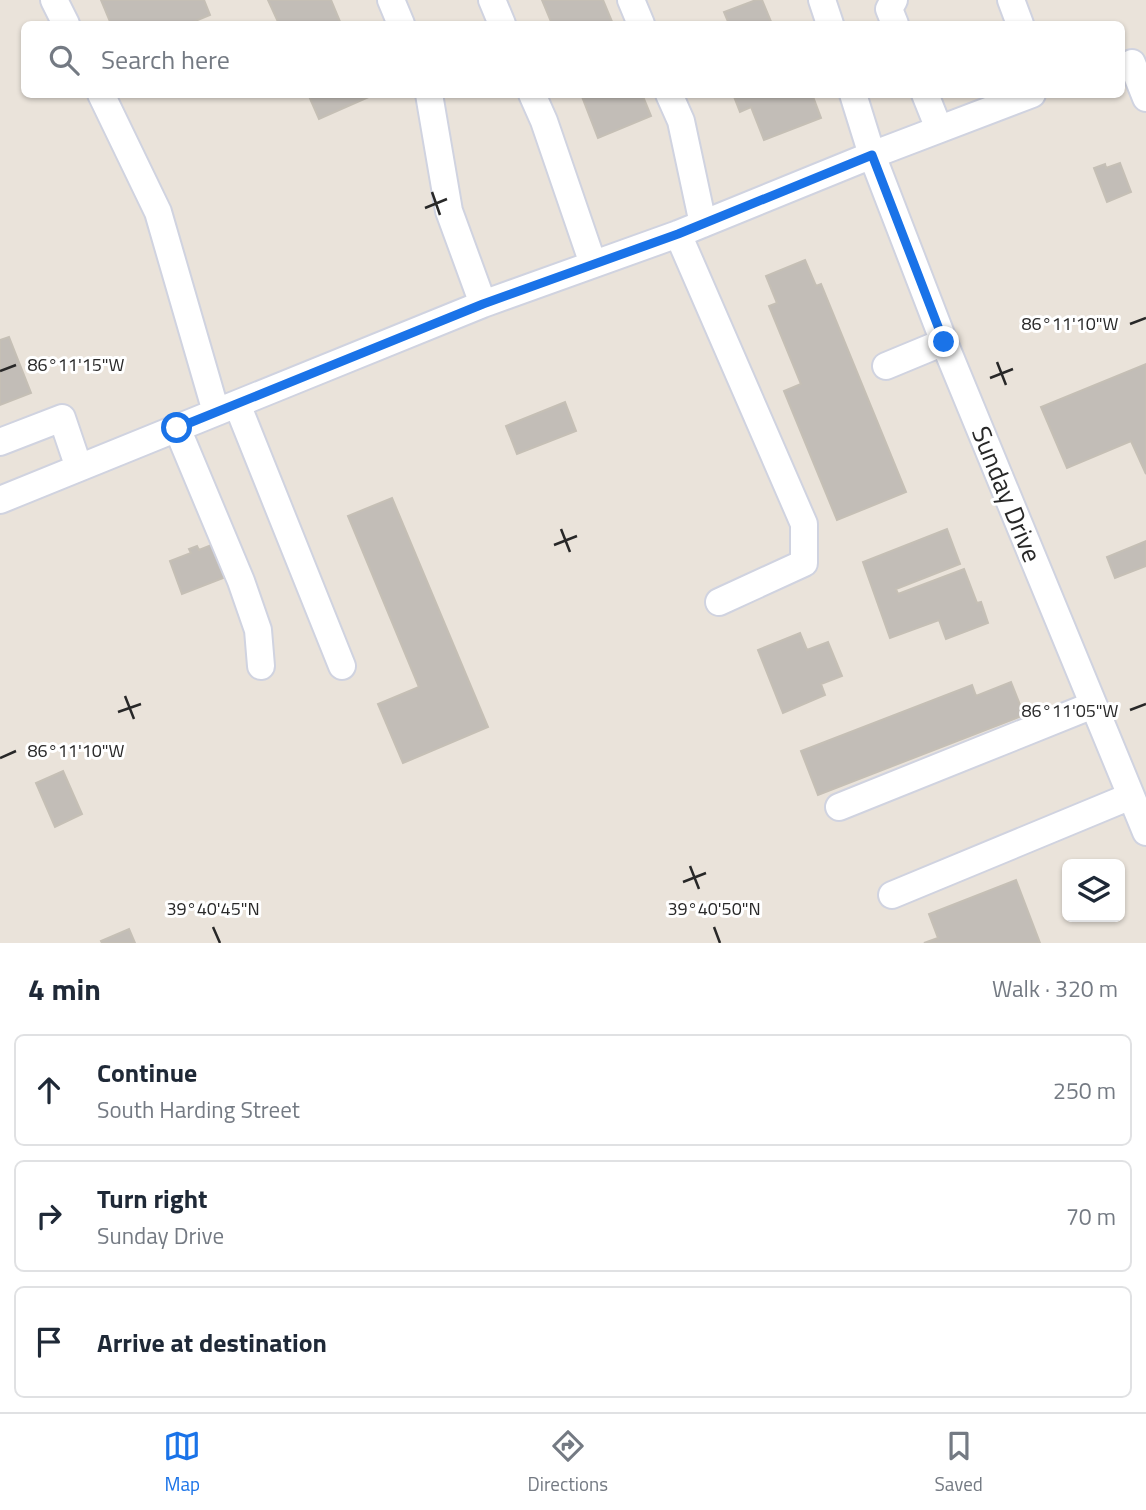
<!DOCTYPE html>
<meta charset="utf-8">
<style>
:root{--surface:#fff;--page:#f6f6f7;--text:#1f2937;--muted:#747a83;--line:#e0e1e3;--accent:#1a73e8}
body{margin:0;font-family:"Titillium Web",sans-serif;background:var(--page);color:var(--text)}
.controls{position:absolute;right:21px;bottom:21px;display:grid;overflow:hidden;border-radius:10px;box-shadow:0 2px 5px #0004}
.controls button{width:63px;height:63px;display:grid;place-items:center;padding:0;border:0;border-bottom:2px solid var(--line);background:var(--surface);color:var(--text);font:35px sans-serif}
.stop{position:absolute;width:21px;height:21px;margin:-16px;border:5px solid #1a73e8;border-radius:50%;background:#fff}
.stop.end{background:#1a73e8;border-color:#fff;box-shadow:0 2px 7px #0008}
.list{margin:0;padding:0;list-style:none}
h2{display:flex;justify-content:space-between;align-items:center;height:91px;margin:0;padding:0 28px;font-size:30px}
h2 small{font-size:23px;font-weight:400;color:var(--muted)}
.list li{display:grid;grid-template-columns:46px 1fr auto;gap:21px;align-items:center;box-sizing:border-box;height:112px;margin:0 14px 14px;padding:0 14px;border:2px solid var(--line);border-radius:10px}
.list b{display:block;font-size:26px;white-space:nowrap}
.list p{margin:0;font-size:23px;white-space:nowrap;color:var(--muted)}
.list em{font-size:23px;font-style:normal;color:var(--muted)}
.icon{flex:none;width:38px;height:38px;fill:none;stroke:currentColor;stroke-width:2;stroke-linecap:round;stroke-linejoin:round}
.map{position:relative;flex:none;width:1146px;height:943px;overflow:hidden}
.search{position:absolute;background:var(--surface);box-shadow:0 2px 5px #0004;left:21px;right:21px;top:21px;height:77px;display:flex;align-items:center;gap:18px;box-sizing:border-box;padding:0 24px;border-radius:10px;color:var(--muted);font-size:26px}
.sheet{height:469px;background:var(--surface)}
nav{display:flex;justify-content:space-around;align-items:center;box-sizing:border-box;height:98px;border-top:2px solid var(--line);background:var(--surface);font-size:19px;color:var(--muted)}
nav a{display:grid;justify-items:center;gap:4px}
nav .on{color:var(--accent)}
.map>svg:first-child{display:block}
</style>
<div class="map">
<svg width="1146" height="943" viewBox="0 0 1146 943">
<rect width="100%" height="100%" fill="#eae3da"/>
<path fill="#c2bdb7" stroke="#c5bfb5" stroke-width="2" d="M101 0H204L210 15 188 24H111Z
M268 0H331L341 24H279Z
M542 0H603L613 24H552Z
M756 0H762L772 24H729L724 12Z
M308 94H370L371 96 319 119Z
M581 94H642L651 116 598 138Z
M733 94H812L821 118 764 140 751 107 740 112Z
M1120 163 1131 192 1107 202 1094 168 1105 164 1106 168Z
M805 260 816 286 821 284 906 492 837 520 784 391 801 384 769 306 777 303 766 276Z
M9 337 31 393 0 405V340Z
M1146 364V474L1131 441 1067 468 1041 407Z
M565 402 576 431 517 454 506 426Z
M392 498 488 727 403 763 378 704 419 687 348 516Z
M947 529 960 564 896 589 898 594 964 569 977 603 981 602 988 623 946 639 939 620 890 638 863 562Z
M1146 541V566L1115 578 1107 557Z
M219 542 231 575 182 594 170 561 191 553 189 549 197 546 199 550Z
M800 633 807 650 828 642 842 676 821 684 825 695 783 713 758 650Z
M1011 682 1024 715 818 795 801 751 972 685 976 696Z
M63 771 82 814 55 827 36 783Z
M1016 880 1040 943H924L938 938 929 914Z
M129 929 135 943H102L101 941Z"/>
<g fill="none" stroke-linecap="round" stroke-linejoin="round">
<g stroke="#d0d3e0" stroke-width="30">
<path id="minor" d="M54 0 66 24
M391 0 401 24
M492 0 502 24
M631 0 641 24
M822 0 830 24
M894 0 889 9 895 24
M1011 0 1020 24
M1132 63 1146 98
M101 94 158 212 216 412
M429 94 449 211 483 304
M532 94 544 121 593 264
M669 94 681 121 703 224
M853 94 872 155 944 342 1146 832
M925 94 939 129
M678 234 804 524V563L719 602
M886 366 944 342
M237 404 342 666
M177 428 241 581 258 630 261 666
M0 442 62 418 79 468
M0 500 483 304 678 234 872 155 1032 94
M839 807 1093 705
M892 895 1131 796"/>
</g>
<use href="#minor" stroke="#fff" stroke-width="26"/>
</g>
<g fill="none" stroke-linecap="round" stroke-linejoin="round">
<path stroke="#1a73e8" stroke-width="9" d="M177 428 483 304 678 234 872 155 944 342"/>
</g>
<path fill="none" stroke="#282828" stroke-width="2.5" d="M432 192 440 215M425 208 447 199M1130 324 1146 318M997 362 1006 385M0 371 16 365M990 378 1013 369M561 529 570 552M554 545 577 536M125 696 134 719M1130 710 1146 704M118 712 141 704M0 758 16 751M690 866 699 889M683 882 706 873M213 927 220 943M714 927 720 943"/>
<g text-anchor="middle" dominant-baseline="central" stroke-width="6" stroke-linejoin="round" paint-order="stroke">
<g font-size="26" fill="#282828" stroke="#fff">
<text transform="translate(1007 494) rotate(68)">Sunday Drive</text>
</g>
</g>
<g font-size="18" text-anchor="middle" fill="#282828" stroke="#fff" stroke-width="6" stroke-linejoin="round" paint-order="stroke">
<text x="1070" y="330">86°11'10"W</text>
<text x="76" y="371">86°11'15"W</text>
<text x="1070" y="717">86°11'05"W</text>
<text x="76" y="757">86°11'10"W</text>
<text x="213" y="915">39°40'45"N</text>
<text x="714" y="915">39°40'50"N</text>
</g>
</svg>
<div class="controls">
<button><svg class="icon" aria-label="layers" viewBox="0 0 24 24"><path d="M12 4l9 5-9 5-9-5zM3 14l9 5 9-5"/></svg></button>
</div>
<div class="stop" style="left:177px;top:428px"></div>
<div class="stop end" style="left:944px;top:342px"></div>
<div class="search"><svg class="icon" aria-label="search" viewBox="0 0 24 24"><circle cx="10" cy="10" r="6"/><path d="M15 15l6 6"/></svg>Search here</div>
</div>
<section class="sheet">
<h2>4 min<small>Walk · 320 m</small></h2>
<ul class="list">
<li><svg class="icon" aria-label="ahead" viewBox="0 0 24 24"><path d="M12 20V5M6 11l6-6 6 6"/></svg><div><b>Continue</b><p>South Harding Street</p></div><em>250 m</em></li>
<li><svg class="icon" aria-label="right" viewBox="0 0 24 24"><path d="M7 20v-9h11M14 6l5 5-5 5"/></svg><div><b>Turn right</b><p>Sunday Drive</p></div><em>70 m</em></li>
<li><svg class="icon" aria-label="arrive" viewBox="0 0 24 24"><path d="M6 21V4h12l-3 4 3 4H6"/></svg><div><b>Arrive at destination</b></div></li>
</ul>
</section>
<nav>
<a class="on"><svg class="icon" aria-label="map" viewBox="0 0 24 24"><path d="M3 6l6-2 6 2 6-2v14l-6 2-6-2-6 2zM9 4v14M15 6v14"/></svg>Map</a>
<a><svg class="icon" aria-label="directions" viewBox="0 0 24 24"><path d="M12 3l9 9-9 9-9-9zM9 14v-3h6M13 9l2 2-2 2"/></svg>Directions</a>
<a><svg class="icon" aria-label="saved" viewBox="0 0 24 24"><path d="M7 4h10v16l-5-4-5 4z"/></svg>Saved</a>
</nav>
